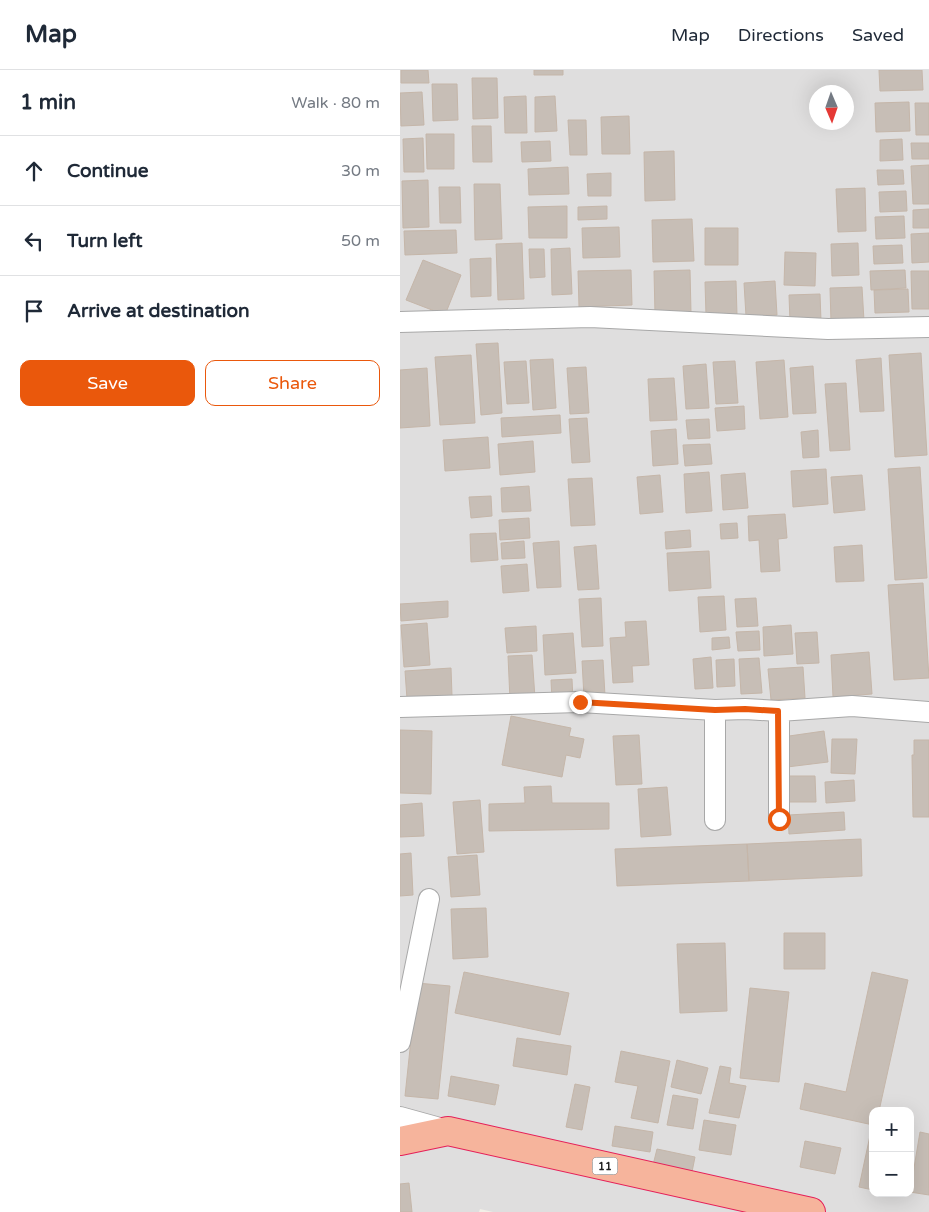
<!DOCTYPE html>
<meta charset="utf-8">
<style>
:root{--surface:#fff;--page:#f6f6f7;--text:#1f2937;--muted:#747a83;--line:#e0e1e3;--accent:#ea580c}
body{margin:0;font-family:"Varela Round",sans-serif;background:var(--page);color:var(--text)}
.controls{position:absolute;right:15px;bottom:15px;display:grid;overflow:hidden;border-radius:10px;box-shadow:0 5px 20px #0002}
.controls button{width:45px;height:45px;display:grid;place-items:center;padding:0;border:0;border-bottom:1px solid var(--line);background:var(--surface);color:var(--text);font:25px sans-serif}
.compass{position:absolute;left:409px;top:15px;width:45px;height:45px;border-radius:50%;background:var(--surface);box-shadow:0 5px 20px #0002;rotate:178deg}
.stop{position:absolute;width:15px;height:15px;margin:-11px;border:4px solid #ea580c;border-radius:50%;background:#fff}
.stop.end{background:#ea580c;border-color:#fff;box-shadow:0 1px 5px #0008}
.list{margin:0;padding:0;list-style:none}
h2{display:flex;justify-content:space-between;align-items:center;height:65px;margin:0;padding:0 20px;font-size:21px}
h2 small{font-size:16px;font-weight:400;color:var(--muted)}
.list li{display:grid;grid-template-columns:32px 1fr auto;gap:15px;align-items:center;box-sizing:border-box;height:70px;padding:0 20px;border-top:1px solid var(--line)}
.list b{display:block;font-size:19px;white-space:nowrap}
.list em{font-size:16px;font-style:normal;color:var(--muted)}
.actions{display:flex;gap:10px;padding:15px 20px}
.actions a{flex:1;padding:11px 0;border:1px solid var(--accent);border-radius:10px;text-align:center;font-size:18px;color:var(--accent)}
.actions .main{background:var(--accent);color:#fff}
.icon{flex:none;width:28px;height:28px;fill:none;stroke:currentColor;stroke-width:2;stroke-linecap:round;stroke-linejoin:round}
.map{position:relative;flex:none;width:529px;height:1142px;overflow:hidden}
header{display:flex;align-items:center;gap:30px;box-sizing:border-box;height:70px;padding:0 25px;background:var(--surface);border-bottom:1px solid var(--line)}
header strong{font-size:24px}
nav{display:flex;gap:28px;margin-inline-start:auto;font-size:18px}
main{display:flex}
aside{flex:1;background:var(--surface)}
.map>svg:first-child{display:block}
</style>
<header>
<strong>Map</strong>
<nav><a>Map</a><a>Directions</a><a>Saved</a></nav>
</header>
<main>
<aside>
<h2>1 min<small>Walk · 80 m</small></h2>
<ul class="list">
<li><svg class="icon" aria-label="ahead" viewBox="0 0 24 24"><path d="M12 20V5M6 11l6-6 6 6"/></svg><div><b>Continue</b></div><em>30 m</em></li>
<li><svg class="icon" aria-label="left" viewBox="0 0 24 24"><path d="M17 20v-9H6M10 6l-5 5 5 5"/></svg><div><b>Turn left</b></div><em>50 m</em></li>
<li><svg class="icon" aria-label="arrive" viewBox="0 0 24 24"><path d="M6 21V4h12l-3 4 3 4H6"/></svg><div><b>Arrive at destination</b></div></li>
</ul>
<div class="actions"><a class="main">Save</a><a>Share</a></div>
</aside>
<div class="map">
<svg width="529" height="1142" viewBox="0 0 529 1142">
<rect width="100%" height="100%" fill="#f2efe7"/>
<path fill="#dfdede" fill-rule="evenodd" d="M0 0H529V1142H93L80 1139 79 1142H0ZM417 22H447V52H417ZM473 1041H510V1123H473Z"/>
<path fill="#c7beb6" stroke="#c5b6a9" d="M1 0H28L29 13H1Z
M134 0H163V5H134Z
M479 0H522L523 20 480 21Z
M72 8H97L98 48 73 49Z
M32 14H57L58 50 33 51Z
M22 22 24 55 1 56 0 23Z
M126 26 127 63H105L104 27Z
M155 26 157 61 135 62V27Z
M509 32 510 61 476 62 475 33Z
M515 33H529V65H516Z
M229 46 230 84H202L201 47Z
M168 50H186L187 85H170Z
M72 56H91L92 92H73Z
M26 64H54V99H27Z
M23 68 24 102H4L3 69Z
M502 69 503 90 480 91V70Z
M150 71 151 91 122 92 121 72Z
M511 73H529V89H512Z
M274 81 275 130 245 131 244 82Z
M529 95V134H513L511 96Z
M168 97 169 124 129 125 128 99Z
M477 100H503L504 114 478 115Z
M211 103V126H188L187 104Z
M28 110 29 157 3 158 2 111Z
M74 114H100L102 169 75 170Z
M39 117H60L61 153H40Z
M465 118 466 161 438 162 436 119Z
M506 121 507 141 480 142 479 122Z
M167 136V168H129L128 137Z
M207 136V149L178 150V137Z
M529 139V158H513V140Z
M504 146 505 168 476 169 475 147Z
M292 149 294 191 253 192 252 150Z
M219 157 220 187 183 188 182 158Z
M305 158H338V195H305Z
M56 160 57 183 5 185 4 161Z
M529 163V192L512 193 511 164Z
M122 173 124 229 98 230 96 174Z
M458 173 459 205 432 206 431 174Z
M502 175 503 193 474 194 473 176Z
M170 178 172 224 152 225 151 179Z
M129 179H144L145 207 130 208Z
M385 182 416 183 415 216 384 215Z
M91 188V226L71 227 70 189Z
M23 190 61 205 45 245 6 230Z
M231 200 232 235 179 237 178 201Z
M290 200 291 243 255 244 254 201Z
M505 200 506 218 471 220 470 201Z
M511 201H529V239H512Z
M336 211 337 245H306L305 212Z
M375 211 377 245 346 246 344 213Z
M462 217 464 251 431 252 430 218Z
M508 219 509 242 475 243 474 220Z
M420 224 421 251 390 252 389 225Z
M98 273 102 343 81 345 76 274Z
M521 283 527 385 495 387 489 285Z
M71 285 75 353 40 355 35 287Z
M481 288 484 341 460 342 456 290Z
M153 289 156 338 133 340 130 290Z
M384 290 388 347 360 349 356 292Z
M126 291 129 333 107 334 104 292Z
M335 291 338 333 316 334 313 292Z
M306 294 309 338 286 339 283 296Z
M413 296 416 343 393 344 390 298Z
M186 297 189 343 170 344 167 298Z
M27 298 30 356 0 358V300Z
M274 308 277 350 250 351 248 309Z
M446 313 450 380 430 381 425 314Z
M344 336 345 359 317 361 315 338Z
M160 345 161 363 102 367 101 348Z
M187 348 190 392 172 393 169 349Z
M309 349 310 368 288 369 286 350Z
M276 359 278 394 253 396 251 361Z
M418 360 419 387 403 388 401 362Z
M88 367 90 398 45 401 43 370Z
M133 371 135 402 100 405 98 374Z
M310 374 312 394 285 396 283 375Z
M520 397 527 508 495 510 488 399Z
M426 399 428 434 393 437 391 401Z
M309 402 312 441 286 443 284 404Z
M345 403 348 438 323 440 321 405Z
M260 405 263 442 240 444 237 407Z
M462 405 465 440 434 443 431 407Z
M192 408 195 455 171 456 168 409Z
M129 416 131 441 102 442 101 418Z
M91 426 92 446 71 448 69 427Z
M385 444 387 468 378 469 380 501 361 502 359 470 349 471 348 446Z
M129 448 130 468 100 470 99 450Z
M337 453 338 468 321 469 320 454Z
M290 460 291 477 266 479 265 462Z
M96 463 98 490 71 492 70 464Z
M124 471 125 488 102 489 101 473Z
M159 471 161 517 137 518 133 473Z
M196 475 199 519 178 520 174 477Z
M462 475 464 511 436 512 434 477Z
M309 481 311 518 269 521 267 483Z
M127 494 129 521 103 523 101 496Z
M523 513 529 608 494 610 488 515Z
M324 526 326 560 300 562 298 527Z
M201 528 203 576 182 577 179 529Z
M356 528 358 556 337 557 335 529Z
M48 531V547L1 551 0 534Z
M246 551 249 595 232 596 233 612 213 613 210 568 226 567 225 552Z
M27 553 30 595 4 597 1 555Z
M391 555 393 584 364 586 363 557Z
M136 556 137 581 107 583 105 558Z
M359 561 360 580 338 581 336 562Z
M417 562 419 593 397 594 395 563Z
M173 563 176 603 145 605 143 565Z
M329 567 330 578 312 580V568Z
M469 582 472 624 433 627 431 585Z
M132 585 135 628 110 630 108 586Z
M311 587 313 618 295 619 293 589Z
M359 588 362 623 341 624 339 589Z
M334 589 335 616 317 617 316 590Z
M203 590 205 626 184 627 182 591Z
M403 597 405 628 371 630 368 599Z
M51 598 52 626 7 629 5 601Z
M172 609 173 630 152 631 151 610Z
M111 646 171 658 169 666 184 669 180 688 166 685 162 707 102 695Z
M0 660 32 661 31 724 0 723Z
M424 661 428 692 387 697 382 667Z
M239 665 242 714 216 715 213 666Z
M432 669H457L455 704 431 703Z
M514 670H529V747H513L512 685H514Z
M388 706H415L416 732H388Z
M454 710 455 731 426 733 425 712Z
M151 716 152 733H209V759L89 761V734L125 733 124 717Z
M267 717 271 765 241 767 238 719Z
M80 730 84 782 57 784 53 732Z
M22 733 24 766 0 767V735Z
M444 742 445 760 389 764 388 745Z
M461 769 462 806 349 811 347 774Z
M347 774 349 811 217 816 215 779Z
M11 783 13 825 0 826V784Z
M77 785 80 825 51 827 48 787Z
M86 838 88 887 53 889 51 839Z
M384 863H425V899H384Z
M325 873 327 941 280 943 277 874Z
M64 902 169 923 160 965 55 943Z
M472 902 508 910 479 1041H473V1055L400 1039 405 1013 446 1022Z
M17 913 50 916 38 1029 5 1026Z
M350 918 389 922 379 1012 340 1008Z
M117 968 171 976 167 1005 113 996Z
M221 981 270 991 258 1053 231 1048 238 1016 215 1012Z
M277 990 308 998 301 1024 271 1017Z
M320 996 331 998 329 1013 346 1016 339 1048 309 1043Z
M51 1006 99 1015 95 1035 48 1026Z
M175 1014 190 1017 182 1060 166 1057Z
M273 1025 298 1029 293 1059 267 1055Z
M304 1050 336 1055 331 1085 299 1080Z
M215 1056 253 1062 250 1082 212 1076Z
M471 1061 473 1062V1120L459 1117Z
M520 1062 529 1064V1125L510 1122Z
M405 1071 441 1078 435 1104 400 1097Z
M257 1079 295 1087 292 1102 253 1095Z
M9 1113 12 1142H0V1114Z"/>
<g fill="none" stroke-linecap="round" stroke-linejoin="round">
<g stroke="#a8a8a8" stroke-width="22">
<path id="minor" d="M0 252 190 247 428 259 529 257
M0 637 180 632 315 640 345 639 379 641 452 636 529 642
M379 641V749
M315 750V640
M0 972 29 829
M0 1047 47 1060"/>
</g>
<g stroke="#e51f58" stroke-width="30">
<path id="trunk" d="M0 1071 48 1061 411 1142"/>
</g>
<use href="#minor" stroke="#fff" stroke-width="20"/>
<use href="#trunk" stroke="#f6b49c" stroke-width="28"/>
</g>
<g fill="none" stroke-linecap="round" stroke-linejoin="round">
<path stroke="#ea580c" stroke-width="6" d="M180 632 315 640 345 639 378 641 379 749"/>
</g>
<g text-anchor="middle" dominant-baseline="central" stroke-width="4.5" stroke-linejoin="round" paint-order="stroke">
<rect fill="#fff" stroke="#646464" stroke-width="1" x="192.5" y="1087.5" width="25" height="17" rx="4"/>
<g font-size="11" font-weight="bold" fill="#212121">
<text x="205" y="1096">11</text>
</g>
</g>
</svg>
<div class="controls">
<button>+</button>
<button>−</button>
</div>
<svg class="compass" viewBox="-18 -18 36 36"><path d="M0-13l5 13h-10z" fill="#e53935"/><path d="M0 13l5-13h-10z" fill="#747a83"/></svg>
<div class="stop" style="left:379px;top:749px"></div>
<div class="stop end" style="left:180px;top:632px"></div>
</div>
</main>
